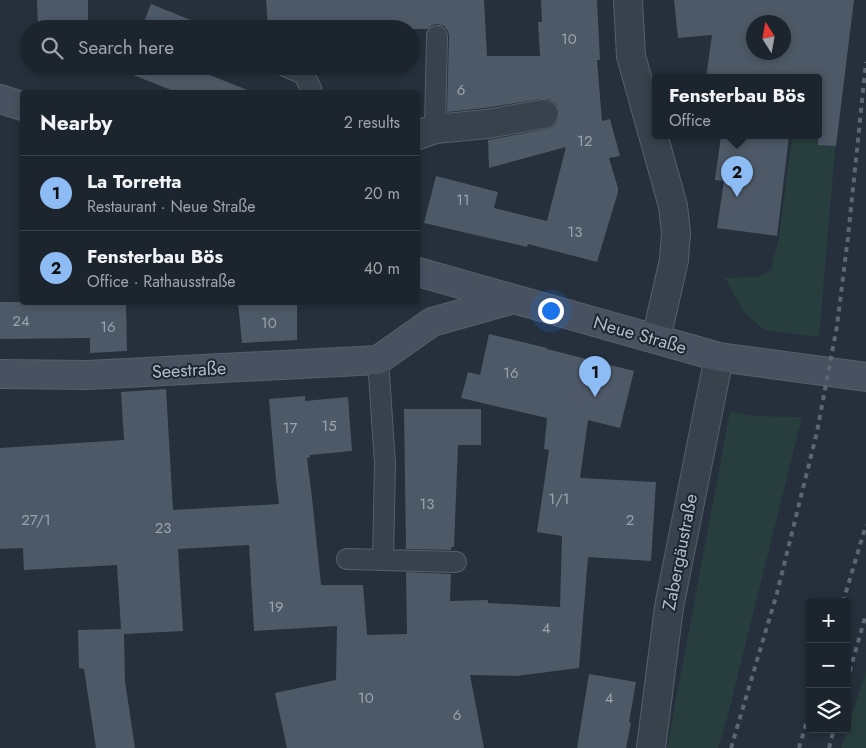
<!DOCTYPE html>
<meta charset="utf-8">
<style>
:root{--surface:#1c242d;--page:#252c35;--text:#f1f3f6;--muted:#a0a4aa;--line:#3a4149;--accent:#8dbbf3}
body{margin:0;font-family:Jost,sans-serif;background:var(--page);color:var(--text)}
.controls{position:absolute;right:15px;bottom:15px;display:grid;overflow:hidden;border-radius:5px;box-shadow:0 2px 8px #0003}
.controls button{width:45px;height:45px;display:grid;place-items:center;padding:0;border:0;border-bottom:1px solid var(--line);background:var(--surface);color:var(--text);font:25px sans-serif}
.compass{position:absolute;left:746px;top:15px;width:45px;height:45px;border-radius:50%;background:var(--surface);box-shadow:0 2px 8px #0003;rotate:349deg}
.you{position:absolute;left:550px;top:310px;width:18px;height:18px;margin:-12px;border:4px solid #fff;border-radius:50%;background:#1a73e8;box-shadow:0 0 0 8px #1a73e833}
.badge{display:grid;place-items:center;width:32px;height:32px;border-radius:50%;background:var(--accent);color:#111;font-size:16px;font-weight:700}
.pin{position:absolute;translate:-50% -41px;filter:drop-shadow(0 1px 2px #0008)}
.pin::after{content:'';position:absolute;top:26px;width:18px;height:15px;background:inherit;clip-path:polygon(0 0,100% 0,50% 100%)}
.popup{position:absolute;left:652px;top:74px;width:170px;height:65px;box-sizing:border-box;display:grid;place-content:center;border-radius:5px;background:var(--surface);filter:drop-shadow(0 1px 4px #0005);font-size:16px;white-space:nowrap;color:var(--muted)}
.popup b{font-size:19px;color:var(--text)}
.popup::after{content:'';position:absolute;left:50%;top:100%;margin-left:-10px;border:10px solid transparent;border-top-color:var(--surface)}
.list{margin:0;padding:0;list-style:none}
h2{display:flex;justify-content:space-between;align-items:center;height:65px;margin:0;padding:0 20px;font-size:21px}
h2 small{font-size:16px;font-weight:400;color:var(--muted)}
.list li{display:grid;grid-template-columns:32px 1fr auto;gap:15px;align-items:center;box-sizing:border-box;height:75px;padding:0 20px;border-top:1px solid var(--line)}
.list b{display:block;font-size:19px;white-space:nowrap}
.list p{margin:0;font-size:16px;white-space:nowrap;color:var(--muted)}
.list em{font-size:16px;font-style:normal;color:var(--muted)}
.icon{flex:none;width:28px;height:28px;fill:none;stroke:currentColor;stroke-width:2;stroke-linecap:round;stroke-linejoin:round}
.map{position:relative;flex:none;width:866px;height:748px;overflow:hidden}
.search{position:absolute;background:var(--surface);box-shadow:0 2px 8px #0003;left:20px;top:20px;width:400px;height:55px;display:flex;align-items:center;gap:12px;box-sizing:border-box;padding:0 18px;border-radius:28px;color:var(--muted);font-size:19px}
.panel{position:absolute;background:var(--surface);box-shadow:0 2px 8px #0003;left:20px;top:90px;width:400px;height:215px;border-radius:5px}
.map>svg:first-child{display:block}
</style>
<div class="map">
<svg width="866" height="748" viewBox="0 0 866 748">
<rect width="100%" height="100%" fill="#25303c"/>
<path fill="#283e3e" d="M839 104 819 337 764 330 744 312 725 278 757 277 771 270 779 238 792 136H818Z
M730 412 755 416 802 417 727 719 718 748H667Z
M866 671V748H841Z"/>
<path fill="#4e5967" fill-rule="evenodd" d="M37 0H88V29H38Z
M266 0H484L487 56H540L538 22H542L541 0H597L600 60H597L602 121 610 119 620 156 609 158 618 188V192L597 262 528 244 527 247 424 223 436 176 498 192 494 208 547 221 566 147 489 168 488 140 547 129 554 126 558 120 559 112 556 104 549 99H541L485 108 447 112 449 36 448 31 444 26 437 24 432 25 428 29H268Z
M674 0H854L836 146 818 145V78H706L712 35 678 38ZM754 22H784V52H754Z
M151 4 203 25 201 29H141Z
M125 66H187L250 91 249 92H176L123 71Z
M721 136H789L777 236 717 228 724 181 715 180Z
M0 302H126L127 351 90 353V338L0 339Z
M238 302H297V340L242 343Z
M489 334 547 348V349L634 371 620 428 588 420 580 478 656 482 651 561 588 557 579 668 516 676 470 675 484 748H287L275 693 336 680 337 626 254 631 249 545 178 549 183 631 124 634 125 681 135 748H96L84 669 79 668 78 630 121 629 117 565 24 570 23 548 0 549V448L124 440 121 392 166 389 173 510 279 504 276 480 269 399 305 396V401L348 397 352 451 310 455V457L307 458 312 498 321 585H363L367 635 407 634 406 572 451 574 450 601 488 600V603L560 607 562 536 537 532 549 450 544 449 547 418 461 398 468 372 480 375Z
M404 409H481V445H458L454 547H451V550L406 549Z
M589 674 636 682 629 722 631 723 626 748H577Z"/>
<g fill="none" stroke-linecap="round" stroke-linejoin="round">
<g stroke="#56606a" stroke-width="22">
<path id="lane" d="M285 66 304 74 311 89V92
M435 129 437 36
M378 360 385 463 383 560
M347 559 456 562"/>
</g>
<g stroke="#56606a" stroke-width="30">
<path id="street" d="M628 0 631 56 673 206 676 233 674 260 656 339
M418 135 435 129 487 124 544 114
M651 748 669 607 719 357"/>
</g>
<g stroke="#56606a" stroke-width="30">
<path id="secondary" d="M0 99 22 106
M418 272 719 357 866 377
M0 374 88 375 378 360 432 322 514 299"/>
</g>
<use href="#lane" stroke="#38424c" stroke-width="20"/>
<use href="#street" stroke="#38424c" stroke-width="28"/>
<use href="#secondary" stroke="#47515f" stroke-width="28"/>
<path stroke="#5b6673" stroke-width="4" stroke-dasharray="5 5" stroke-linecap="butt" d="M843 602 866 525
M847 681 866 614
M731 748 777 593 817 432 837 326 848 237 866 62
M799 748 810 711
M829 748 834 729"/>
</g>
<g text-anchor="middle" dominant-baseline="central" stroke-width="4" stroke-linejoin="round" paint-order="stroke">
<g font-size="15" fill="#9aa4af">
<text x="569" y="39">10</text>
<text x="461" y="90">6</text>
<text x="585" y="141">12</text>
<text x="463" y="200">11</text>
<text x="575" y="232">13</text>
<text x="21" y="321">24</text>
<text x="269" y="323">10</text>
<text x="108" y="327">16</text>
<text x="511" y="373">16</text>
<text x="329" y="426">15</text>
<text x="290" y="428">17</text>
<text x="559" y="499">1/1</text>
<text x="427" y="504">13</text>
<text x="36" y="520">27/1</text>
<text x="630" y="520">2</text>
<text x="163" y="528">23</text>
<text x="276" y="607">19</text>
<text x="546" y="628">4</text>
<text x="366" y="698">10</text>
<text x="609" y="698">4</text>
<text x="457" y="715">6</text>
</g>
<g font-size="18" fill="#b4bdc7" stroke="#1d2731">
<text transform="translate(640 335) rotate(16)">Neue Straße</text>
<text transform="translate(189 370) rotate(-3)">Seestraße</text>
<text transform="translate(680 552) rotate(-79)">Zabergäustraße</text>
</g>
</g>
</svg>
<div class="controls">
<button>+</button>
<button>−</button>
<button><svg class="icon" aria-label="layers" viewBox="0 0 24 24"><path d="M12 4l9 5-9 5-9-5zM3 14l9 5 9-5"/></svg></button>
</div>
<svg class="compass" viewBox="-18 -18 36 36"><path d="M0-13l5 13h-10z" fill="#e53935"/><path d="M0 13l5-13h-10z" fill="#a0a4aa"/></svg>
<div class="you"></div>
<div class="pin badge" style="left:595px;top:397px">1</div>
<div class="pin badge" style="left:737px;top:197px">2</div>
<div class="popup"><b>Fensterbau Bös</b>Office</div>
<div class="search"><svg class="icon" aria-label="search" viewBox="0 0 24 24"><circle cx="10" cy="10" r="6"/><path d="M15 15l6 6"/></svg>Search here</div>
<section class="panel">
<h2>Nearby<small>2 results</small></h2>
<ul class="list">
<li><span class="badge">1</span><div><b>La Torretta</b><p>Restaurant · Neue Straße</p></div><em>20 m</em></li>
<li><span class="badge">2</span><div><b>Fensterbau Bös</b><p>Office · Rathausstraße</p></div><em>40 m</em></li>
</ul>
</section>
</div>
